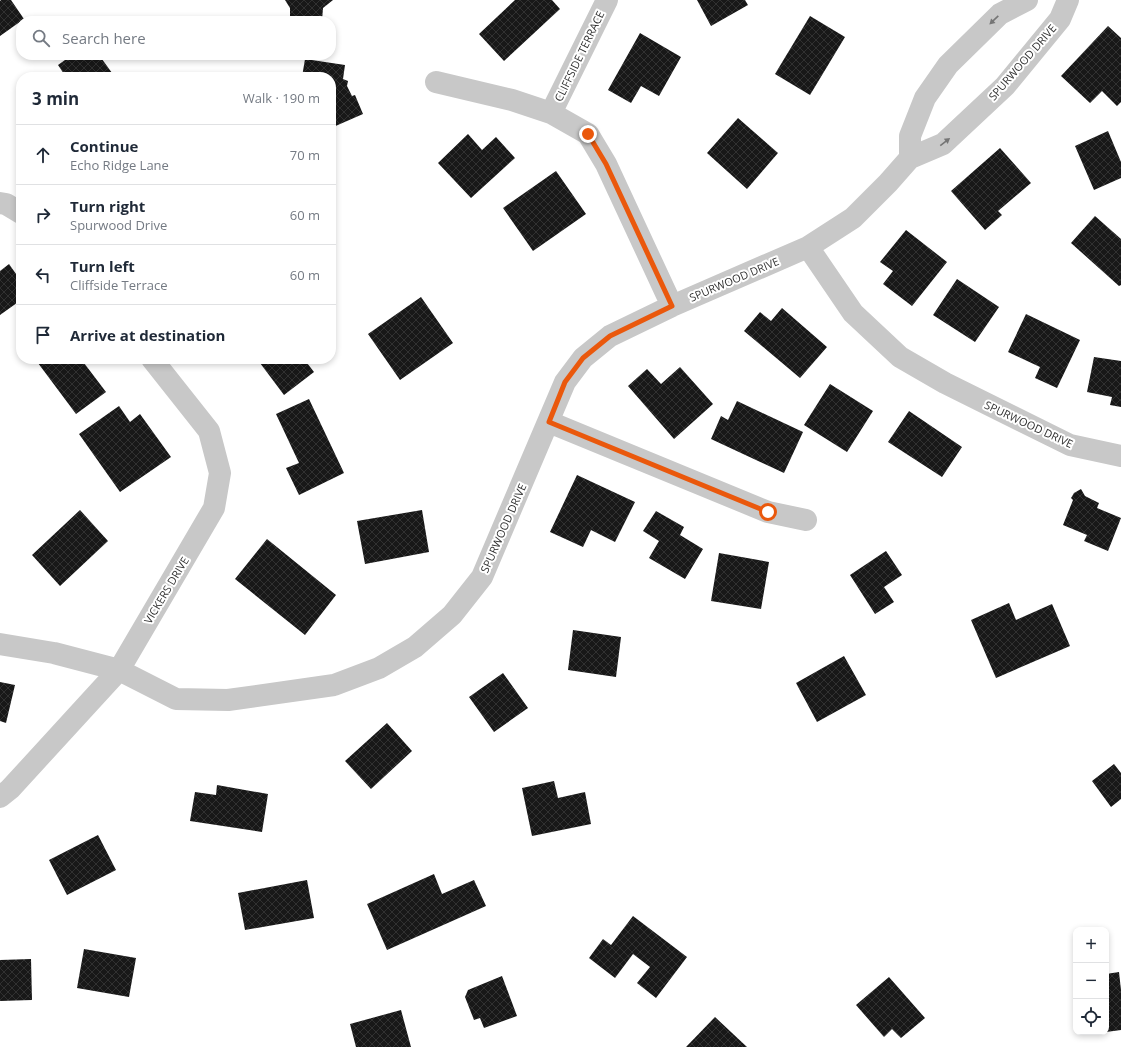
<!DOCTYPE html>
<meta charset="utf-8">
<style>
:root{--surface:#fff;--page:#f6f6f7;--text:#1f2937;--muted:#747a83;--line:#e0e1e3}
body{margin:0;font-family:"Open Sans",sans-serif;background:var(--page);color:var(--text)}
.controls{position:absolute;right:12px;bottom:12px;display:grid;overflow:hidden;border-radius:8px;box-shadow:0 2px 6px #0003}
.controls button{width:36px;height:36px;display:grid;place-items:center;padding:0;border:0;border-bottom:1px solid var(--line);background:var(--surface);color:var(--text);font:20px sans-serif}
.stop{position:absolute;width:12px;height:12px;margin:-9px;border:3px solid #ea580c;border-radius:50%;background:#fff}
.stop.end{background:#ea580c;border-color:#fff;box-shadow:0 1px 4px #0008}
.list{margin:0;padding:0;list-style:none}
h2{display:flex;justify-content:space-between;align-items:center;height:52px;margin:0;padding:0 16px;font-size:17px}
h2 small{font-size:13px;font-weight:400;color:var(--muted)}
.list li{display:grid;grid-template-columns:26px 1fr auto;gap:12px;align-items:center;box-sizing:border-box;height:60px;padding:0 16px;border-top:1px solid var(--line)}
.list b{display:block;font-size:15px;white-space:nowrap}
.list p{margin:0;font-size:13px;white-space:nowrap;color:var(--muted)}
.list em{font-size:13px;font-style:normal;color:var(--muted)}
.icon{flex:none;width:22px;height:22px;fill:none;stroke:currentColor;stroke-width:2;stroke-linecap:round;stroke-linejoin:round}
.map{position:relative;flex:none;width:1121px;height:1047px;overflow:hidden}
.search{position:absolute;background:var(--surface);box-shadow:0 2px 6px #0003;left:16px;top:16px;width:320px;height:44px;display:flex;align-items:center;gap:10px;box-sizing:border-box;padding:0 14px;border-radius:16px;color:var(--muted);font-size:15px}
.panel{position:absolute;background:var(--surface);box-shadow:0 2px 6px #0003;left:16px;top:72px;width:320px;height:292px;border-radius:16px}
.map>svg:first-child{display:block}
</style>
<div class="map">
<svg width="1121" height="1047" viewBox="0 0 1121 1047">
<defs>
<pattern id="building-cross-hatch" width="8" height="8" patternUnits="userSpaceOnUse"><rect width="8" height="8" fill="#181818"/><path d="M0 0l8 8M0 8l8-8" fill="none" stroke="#313131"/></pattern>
</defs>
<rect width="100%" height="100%" fill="#fff"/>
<path fill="url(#building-cross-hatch)" d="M1 0H11L24 19 0 36V1Z
M285 0H333L323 8 322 21H290V8Z
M515 0H552L560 9 504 61 479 34Z
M697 0H745L748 5 711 26Z
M810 16 845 37 810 95 775 74Z
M1108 26 1121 38V102L1117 106 1102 91 1090 103 1061 76Z
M640 33 681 57 659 96 641 86 631 103 608 90Z
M72 55H99L115 77H66L58 65Z
M305 59 345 65 343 79 348 81 347 86 352 96 355 95 363 114 331 128V77H302Z
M738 118 778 153 747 189 707 153Z
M1108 131 1121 162V178L1094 190 1075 146Z
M468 134 482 150 496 137 515 158 471 198 438 163Z
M1000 148 1031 183 998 211 1002 215 985 230 951 191Z
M556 171 586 214 533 251 503 208Z
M1095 216 1121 239V285L1119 286 1071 243Z
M906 230 947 262 912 306 883 284 893 271 880 262Z
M9 264 21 281V300L0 315V271Z
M957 279 999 307 975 342 933 315Z
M421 297 453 343 400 380 368 334Z
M782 308 827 347 800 378 744 331 760 312 771 321Z
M1026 314 1080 340 1057 388 1035 378 1040 367 1008 352Z
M1094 357 1121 361V407L1110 405 1112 397 1087 392Z
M35 359H81L106 392 76 414Z
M257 359H304L314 372 284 395Z
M680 367 713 404 674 439 628 386 647 369 661 384Z
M830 384 873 411 847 452 804 425Z
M309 399 344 473 299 495 286 468 299 463 276 414Z
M737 401 803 432 784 473 711 439 721 416 728 420Z
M119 406 130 422 140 414 171 457 120 492 79 434Z
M909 411 962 447 942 477 888 442Z
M577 475 635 502 615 542 591 530 583 547 550 532Z
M1081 489 1085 496 1099 503 1097 508 1121 518 1108 551 1084 541 1087 535 1063 525 1073 500 1071 498 1074 493Z
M80 510 108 541 60 586 32 555Z
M422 510 429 552 365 564 357 521Z
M656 511 684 527 680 535 703 549 685 579 649 558 659 541 643 531Z
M267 539 336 595 305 635 235 579Z
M886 551 902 575 884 587 894 602 875 614 850 575Z
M719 553 769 562 761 609 711 601Z
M1009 603 1016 620 1052 604 1070 646 996 678 971 620Z
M573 630 621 637 616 677 568 670Z
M844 656 866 695 817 722 796 683Z
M503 673 528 708 494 732 469 697Z
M0 682 15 685 6 723 0 721Z
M387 723 412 751 371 789 345 761Z
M1114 764 1121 773V799L1111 807 1092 781Z
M554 781 558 798 585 792 591 824 532 836 522 788Z
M217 785 268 794 262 832 190 821 195 792 216 795Z
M98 835 116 870 67 895 49 860Z
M434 874 442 894 474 880 486 906 387 950 367 904Z
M307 880 314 918 245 930 238 893Z
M633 916 687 957 656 998 637 983 650 967 633 954 615 978 589 958 603 939 611 945Z
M84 949 136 958 129 997 77 988Z
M31 959 32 1000 0 1001V960Z
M1119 972 1121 990V1030L1106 1032V974Z
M502 976 517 1016 484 1028 480 1018 474 1020 465 997 468 990Z
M889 977 925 1018 901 1038 892 1029 884 1037 856 1005Z
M401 1010 411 1047H356L350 1024Z
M715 1017 747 1047H686Z"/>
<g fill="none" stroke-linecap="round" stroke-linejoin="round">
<path stroke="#c8c8c8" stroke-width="22" d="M436 82 512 100 551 113 588 134 606 164 672 306
M551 113 607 0
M910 158V136L925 98 948 65 1000 14 1027 0
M0 203 6 204 21 213
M808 247 853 313 900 357 945 383 1070 445 1121 456
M549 422 768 512 806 520
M0 644 54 653 119 670 176 699 228 700 334 685 379 668 415 647 452 615 482 577 565 382 583 358 610 336 672 306 808 247 853 218 888 183 910 158 943 144 1005 86 1060 19 1068 0
M0 797 10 789 119 670 214 508 220 473 209 431 152 359"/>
</g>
<defs><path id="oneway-solid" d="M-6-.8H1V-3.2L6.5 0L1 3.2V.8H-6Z"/></defs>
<g fill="#757575">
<use href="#oneway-solid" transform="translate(994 20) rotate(136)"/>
<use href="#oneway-solid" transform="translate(945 142) rotate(-38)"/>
</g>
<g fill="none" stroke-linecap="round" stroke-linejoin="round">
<path stroke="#ea580c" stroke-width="5" d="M588 134 606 164 672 306 610 336 583 358 565 382 549 422 768 512"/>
</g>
<g text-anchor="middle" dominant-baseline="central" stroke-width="4" stroke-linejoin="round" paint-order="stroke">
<g font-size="11" fill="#313131" stroke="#fff">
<text transform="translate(579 56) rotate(-64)">CLIFFSIDE TERRACE</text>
<text transform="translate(1022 62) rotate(-49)">SPURWOOD DRIVE</text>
<text transform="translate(734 279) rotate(-23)">SPURWOOD DRIVE</text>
<text transform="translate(1029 424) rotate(25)">SPURWOOD DRIVE</text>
<text transform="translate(503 528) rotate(-66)">SPURWOOD DRIVE</text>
<text transform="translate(166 590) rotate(-59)">VICKERS DRIVE</text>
</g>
</g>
</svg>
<div class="controls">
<button>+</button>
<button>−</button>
<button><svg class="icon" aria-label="locate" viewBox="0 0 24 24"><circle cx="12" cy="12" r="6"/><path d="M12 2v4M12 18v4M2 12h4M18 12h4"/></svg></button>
</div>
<div class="stop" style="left:768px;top:512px"></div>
<div class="stop end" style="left:588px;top:134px"></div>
<div class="search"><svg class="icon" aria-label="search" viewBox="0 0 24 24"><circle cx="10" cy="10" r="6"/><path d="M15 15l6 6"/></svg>Search here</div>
<section class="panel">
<h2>3 min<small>Walk · 190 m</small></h2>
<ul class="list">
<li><svg class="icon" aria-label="ahead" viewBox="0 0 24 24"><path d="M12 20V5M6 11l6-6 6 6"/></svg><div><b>Continue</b><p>Echo Ridge Lane</p></div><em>70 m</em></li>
<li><svg class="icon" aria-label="right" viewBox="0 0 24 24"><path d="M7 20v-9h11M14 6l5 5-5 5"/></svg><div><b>Turn right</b><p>Spurwood Drive</p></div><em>60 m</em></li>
<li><svg class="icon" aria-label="left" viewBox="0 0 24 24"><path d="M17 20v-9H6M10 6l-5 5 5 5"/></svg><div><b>Turn left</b><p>Cliffside Terrace</p></div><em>60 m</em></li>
<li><svg class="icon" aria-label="arrive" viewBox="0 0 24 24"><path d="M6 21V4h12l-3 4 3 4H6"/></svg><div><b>Arrive at destination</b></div></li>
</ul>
</section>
</div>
